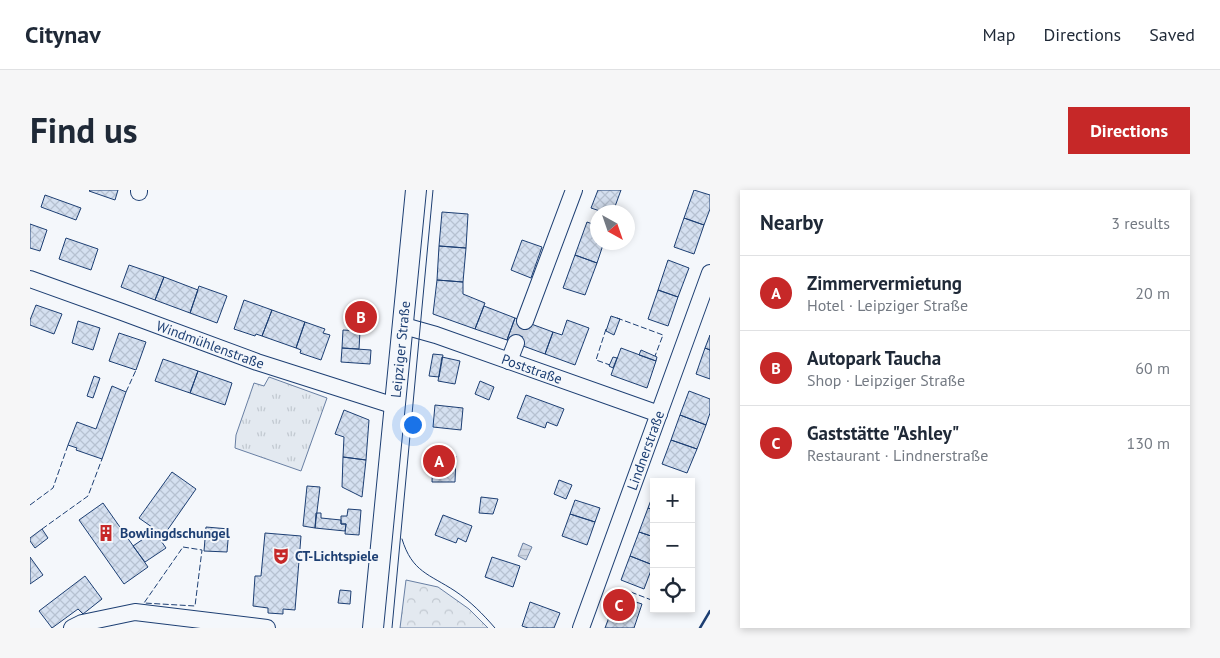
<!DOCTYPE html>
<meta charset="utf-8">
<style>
:root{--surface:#fff;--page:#f6f6f7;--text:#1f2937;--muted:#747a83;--line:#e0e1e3;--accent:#c62828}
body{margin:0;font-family:"PT Sans",sans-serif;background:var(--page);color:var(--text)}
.controls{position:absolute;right:15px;bottom:15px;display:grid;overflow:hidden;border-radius:0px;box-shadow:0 2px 8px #0003}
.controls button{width:45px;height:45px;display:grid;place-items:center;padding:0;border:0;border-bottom:1px solid var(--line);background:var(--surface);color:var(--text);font:25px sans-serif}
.compass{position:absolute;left:560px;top:15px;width:45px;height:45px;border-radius:50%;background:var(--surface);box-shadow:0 2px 8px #0003;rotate:140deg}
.you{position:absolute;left:382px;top:234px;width:18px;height:18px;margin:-12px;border:4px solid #fff;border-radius:50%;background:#1a73e8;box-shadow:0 0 0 8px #1a73e833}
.badge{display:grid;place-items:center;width:32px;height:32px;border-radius:50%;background:var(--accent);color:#fff;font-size:16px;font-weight:700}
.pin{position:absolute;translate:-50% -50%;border:2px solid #fff;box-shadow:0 1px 5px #0006}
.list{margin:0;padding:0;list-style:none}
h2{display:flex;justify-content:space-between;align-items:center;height:65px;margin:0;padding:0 20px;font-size:21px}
h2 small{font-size:16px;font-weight:400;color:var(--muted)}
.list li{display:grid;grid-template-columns:32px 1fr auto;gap:15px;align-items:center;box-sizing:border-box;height:75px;padding:0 20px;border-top:1px solid var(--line)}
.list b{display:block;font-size:19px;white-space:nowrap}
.list p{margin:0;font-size:16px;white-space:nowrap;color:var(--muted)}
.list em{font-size:16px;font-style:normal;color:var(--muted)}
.icon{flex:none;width:28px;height:28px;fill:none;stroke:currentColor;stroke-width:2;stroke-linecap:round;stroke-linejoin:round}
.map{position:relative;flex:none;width:680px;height:438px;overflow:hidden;border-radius:0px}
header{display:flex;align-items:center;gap:30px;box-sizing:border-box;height:70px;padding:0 25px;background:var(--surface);border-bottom:1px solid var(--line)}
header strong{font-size:24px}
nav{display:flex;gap:28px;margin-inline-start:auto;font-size:18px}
.intro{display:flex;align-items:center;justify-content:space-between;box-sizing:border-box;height:120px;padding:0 30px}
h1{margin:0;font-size:35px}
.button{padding:12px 22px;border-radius:0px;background:var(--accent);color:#fff;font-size:18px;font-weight:700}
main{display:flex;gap:30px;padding:0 30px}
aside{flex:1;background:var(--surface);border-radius:0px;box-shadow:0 2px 8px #0003}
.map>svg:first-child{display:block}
</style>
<header>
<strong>Citynav</strong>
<nav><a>Map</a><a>Directions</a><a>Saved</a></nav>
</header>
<div class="intro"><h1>Find us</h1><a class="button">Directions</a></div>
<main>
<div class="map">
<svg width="680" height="438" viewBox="0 0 680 438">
<defs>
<pattern id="grass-tufts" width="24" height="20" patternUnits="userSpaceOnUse" patternTransform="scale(1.25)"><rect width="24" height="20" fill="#e3e9f0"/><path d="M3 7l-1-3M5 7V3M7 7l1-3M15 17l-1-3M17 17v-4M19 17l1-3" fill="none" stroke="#c2c9d1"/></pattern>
<pattern id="park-crowns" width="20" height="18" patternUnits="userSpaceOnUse" patternTransform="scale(1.25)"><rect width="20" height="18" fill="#e3e9f0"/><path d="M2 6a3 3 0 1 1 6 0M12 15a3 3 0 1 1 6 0" fill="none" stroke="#c2c9d1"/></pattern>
<pattern id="water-rules" width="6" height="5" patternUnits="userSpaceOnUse" patternTransform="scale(1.25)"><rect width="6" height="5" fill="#cfd7e4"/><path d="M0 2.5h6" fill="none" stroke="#b1bac7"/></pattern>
<pattern id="building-cross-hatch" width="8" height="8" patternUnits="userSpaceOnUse" patternTransform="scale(1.25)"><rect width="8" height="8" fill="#d5e0f0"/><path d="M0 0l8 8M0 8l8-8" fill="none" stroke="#b6c1d1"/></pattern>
</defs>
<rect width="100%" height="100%" fill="#f4f7fb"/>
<path fill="url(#grass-tufts)" stroke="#687fa3" d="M239 187 297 208 271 281 205 258 206 245 224 193 234 196Z"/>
<path fill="url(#park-crowns)" stroke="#687fa3" d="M376 390 408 397 439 419 458 438H370Z"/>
<path fill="url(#water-rules)" stroke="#687fa3" d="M493 353 502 357 496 370 488 366Z"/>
<path fill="url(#building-cross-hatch)" stroke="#1d3f73" d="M60 0H88L85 10 59 1Z
M568 0H591L583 22H573L561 18Z
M664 0 680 5V19L674 35 654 28Z
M15 5 51 18 46 30 11 17Z
M412 22 438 24 436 58 409 56Z
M654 28 674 35 664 64 644 57Z
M557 32 568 36V52H574L567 73 545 65Z
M0 34 17 40 10 61 0 58Z
M36 48 68 59 61 80 29 69Z
M492 50 512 57 501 88 481 80Z
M409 56 436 58 433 92 407 90Z
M545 65 567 73 555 105 533 98Z
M638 70 659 78 648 107 628 100Z
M99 75 134 87 125 110 91 97Z
M134 87 168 100 160 123 125 110Z
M407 90 433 92V104L455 113 445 139 403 124Z
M169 96 197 106 187 133 160 123Z
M628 100 648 107 638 136 618 129Z
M214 110 242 120 232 146 226 144 225 146 204 139Z
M6 115 32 124 24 144 0 135V130Z
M454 116 485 128 477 150 445 139Z
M242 120 275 132 266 158 232 146Z
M581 126 590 129 584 145 576 141Z
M485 128 523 142 515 164 477 150Z
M537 130 559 138 545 175 515 164 523 142 532 145Z
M48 131 70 138 63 160 42 153Z
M275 132 295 139 293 143 300 145 291 170 270 163 271 160 266 158Z
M313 140 330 141 329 159 312 158Z
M89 143 116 152 106 180 79 171Z
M680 145V160L675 158Z
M312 158 341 160 340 174 311 172Z
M591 158 626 171 617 198 581 185Z
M675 158 680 160V189L666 184Z
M611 160 627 167 626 171 609 165Z
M403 164 413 165 409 187 399 186Z
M412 167 430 171 425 194 408 191Z
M583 167 587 168 583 178 579 176Z
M133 169 168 181 160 203 125 191Z
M168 181 202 193 195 215 160 203Z
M64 186 70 188 63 208 57 206Z
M450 191 464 197 459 210 445 204Z
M82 196 96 202 72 269 46 260 47 258 38 255 47 232 66 239Z
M659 201 680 209V223L676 235 650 225Z
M496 205 534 219 527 236 517 232 515 238 487 228Z
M405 215 433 218 431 240 403 237Z
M314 220 339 230 336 270 313 267 314 247 305 244Z
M650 225 676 235 667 259 641 250Z
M641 250 667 259 657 283 632 274Z
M410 259H421V266H426L425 292H402L403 264H410Z
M313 267 336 270 332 307 312 297Z
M142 282 166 299 134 345 129 348 136 358 115 372 103 356 125 341 126 344 129 342 109 328Z
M529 290 542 295 536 309 524 304Z
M277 296 290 297 285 338 273 336Z
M624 302V320L618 318Z
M451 307 468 309 463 324 449 323Z
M545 310 570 318 565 332 540 324Z
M73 313 118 377 94 394 49 330Z
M618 318 624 320V347L609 342Z
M318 319 331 320 329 345 315 344 316 334H311V326H317Z
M286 323H291V328L311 330V334H316L315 341 285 338Z
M540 324 565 332 557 355 532 346Z
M413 325 442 336 436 352 428 348 426 353 405 345Z
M176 337 199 339 197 362 174 361Z
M12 339 18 348 5 358 0 351V348Z
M609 342 624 347 623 375 600 366Z
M235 343 271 346 265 420 253 419V424L238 423V418L223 416 225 386H231Z
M600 366 623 375 614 399 591 390Z
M0 367 13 385 0 394Z
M462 367 490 376 483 397 455 387Z
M55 386 72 409 53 424 48 419 22 438 9 421Z
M310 400 321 401 320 414 308 413Z
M587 406 612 414 604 438H575Z
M500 412 530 423 524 438H498L492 436Z"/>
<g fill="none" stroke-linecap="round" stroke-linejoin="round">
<path stroke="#c9d2e0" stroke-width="16" stroke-dasharray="16 8" stroke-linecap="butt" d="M486 153 495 131"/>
<g stroke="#1d3f73" stroke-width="18">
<g id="minor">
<path d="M109 2V0"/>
<path id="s1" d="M0 89 92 122 227 172 365 216"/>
<path d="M495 131 544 0"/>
<path id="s2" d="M374 136 406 145 629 224"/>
<path d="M479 171 486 153"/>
<path d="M42 438 52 433 105 422 237 438"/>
<path id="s3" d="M551 438 680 83"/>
</g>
</g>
<g stroke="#1d3f73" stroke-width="22">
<g id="major">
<path id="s4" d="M343 438 386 0"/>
</g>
</g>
<use href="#minor" stroke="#f4f7fb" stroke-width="16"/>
<use href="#major" stroke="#f4f7fb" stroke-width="20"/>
<path stroke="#1d3f73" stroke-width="1" d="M372 349C382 382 399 384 425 401 440 411 453 424 465 438
M362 438 403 0"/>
<path stroke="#1d3f73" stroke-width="1" stroke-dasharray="6 2.5" stroke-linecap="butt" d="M587 128 633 145 625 166
M576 139 566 170 580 175
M96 202 106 180
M0 315 23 298 38 255
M12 339 58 306 72 269
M153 357 172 360 165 416 114 413Z
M590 407 593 399 624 411
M645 419 653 422"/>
<path stroke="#1d3f73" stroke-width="2.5" d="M670 438 680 421"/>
</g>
<defs>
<g id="building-bare" transform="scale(1.35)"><path d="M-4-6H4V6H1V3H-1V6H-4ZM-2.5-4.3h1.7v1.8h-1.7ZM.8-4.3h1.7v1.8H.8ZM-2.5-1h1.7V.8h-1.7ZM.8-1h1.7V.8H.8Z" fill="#c62828" stroke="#f4f7fb" stroke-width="2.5" paint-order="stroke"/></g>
<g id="theatre-bare" transform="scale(1.35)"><path d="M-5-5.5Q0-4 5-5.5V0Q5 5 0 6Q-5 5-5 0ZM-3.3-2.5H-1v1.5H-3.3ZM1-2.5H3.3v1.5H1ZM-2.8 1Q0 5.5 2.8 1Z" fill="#c62828" stroke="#f4f7fb" stroke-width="2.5" paint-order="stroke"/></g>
</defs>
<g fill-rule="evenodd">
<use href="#building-bare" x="76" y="343"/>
<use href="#theatre-bare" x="251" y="366"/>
</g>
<g text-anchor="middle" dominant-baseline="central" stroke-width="4" stroke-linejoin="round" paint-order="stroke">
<g font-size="14" fill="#1d3f73" stroke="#f4f7fb">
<text stroke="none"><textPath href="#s1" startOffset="192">Windmühlenstraße</textPath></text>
<text stroke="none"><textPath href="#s4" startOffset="280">Leipziger Straße</textPath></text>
<text stroke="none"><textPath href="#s2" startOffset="135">Poststraße</textPath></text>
<text stroke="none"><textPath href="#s3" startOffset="189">Lindnerstraße</textPath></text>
</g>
<g font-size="14" font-weight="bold" fill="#1d3f73" stroke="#f4f7fb" text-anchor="start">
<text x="90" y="343">Bowlingdschungel</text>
<text x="265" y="366">CT-Lichtspiele</text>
</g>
</g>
</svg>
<div class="controls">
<button>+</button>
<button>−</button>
<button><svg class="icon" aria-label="locate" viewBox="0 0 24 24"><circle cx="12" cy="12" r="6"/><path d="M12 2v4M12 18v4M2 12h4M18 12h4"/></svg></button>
</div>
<svg class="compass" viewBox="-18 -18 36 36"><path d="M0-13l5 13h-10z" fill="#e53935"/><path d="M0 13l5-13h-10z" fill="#747a83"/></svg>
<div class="you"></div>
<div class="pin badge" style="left:409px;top:271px">A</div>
<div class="pin badge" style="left:331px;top:127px">B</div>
<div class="pin badge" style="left:589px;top:415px">C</div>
</div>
<aside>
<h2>Nearby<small>3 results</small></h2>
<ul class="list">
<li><span class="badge">A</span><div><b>Zimmervermietung</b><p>Hotel · Leipziger Straße</p></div><em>20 m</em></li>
<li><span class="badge">B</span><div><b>Autopark Taucha</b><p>Shop · Leipziger Straße</p></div><em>60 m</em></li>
<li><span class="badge">C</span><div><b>Gaststätte &quot;Ashley&quot;</b><p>Restaurant · Lindnerstraße</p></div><em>130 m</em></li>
</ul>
</aside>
</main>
